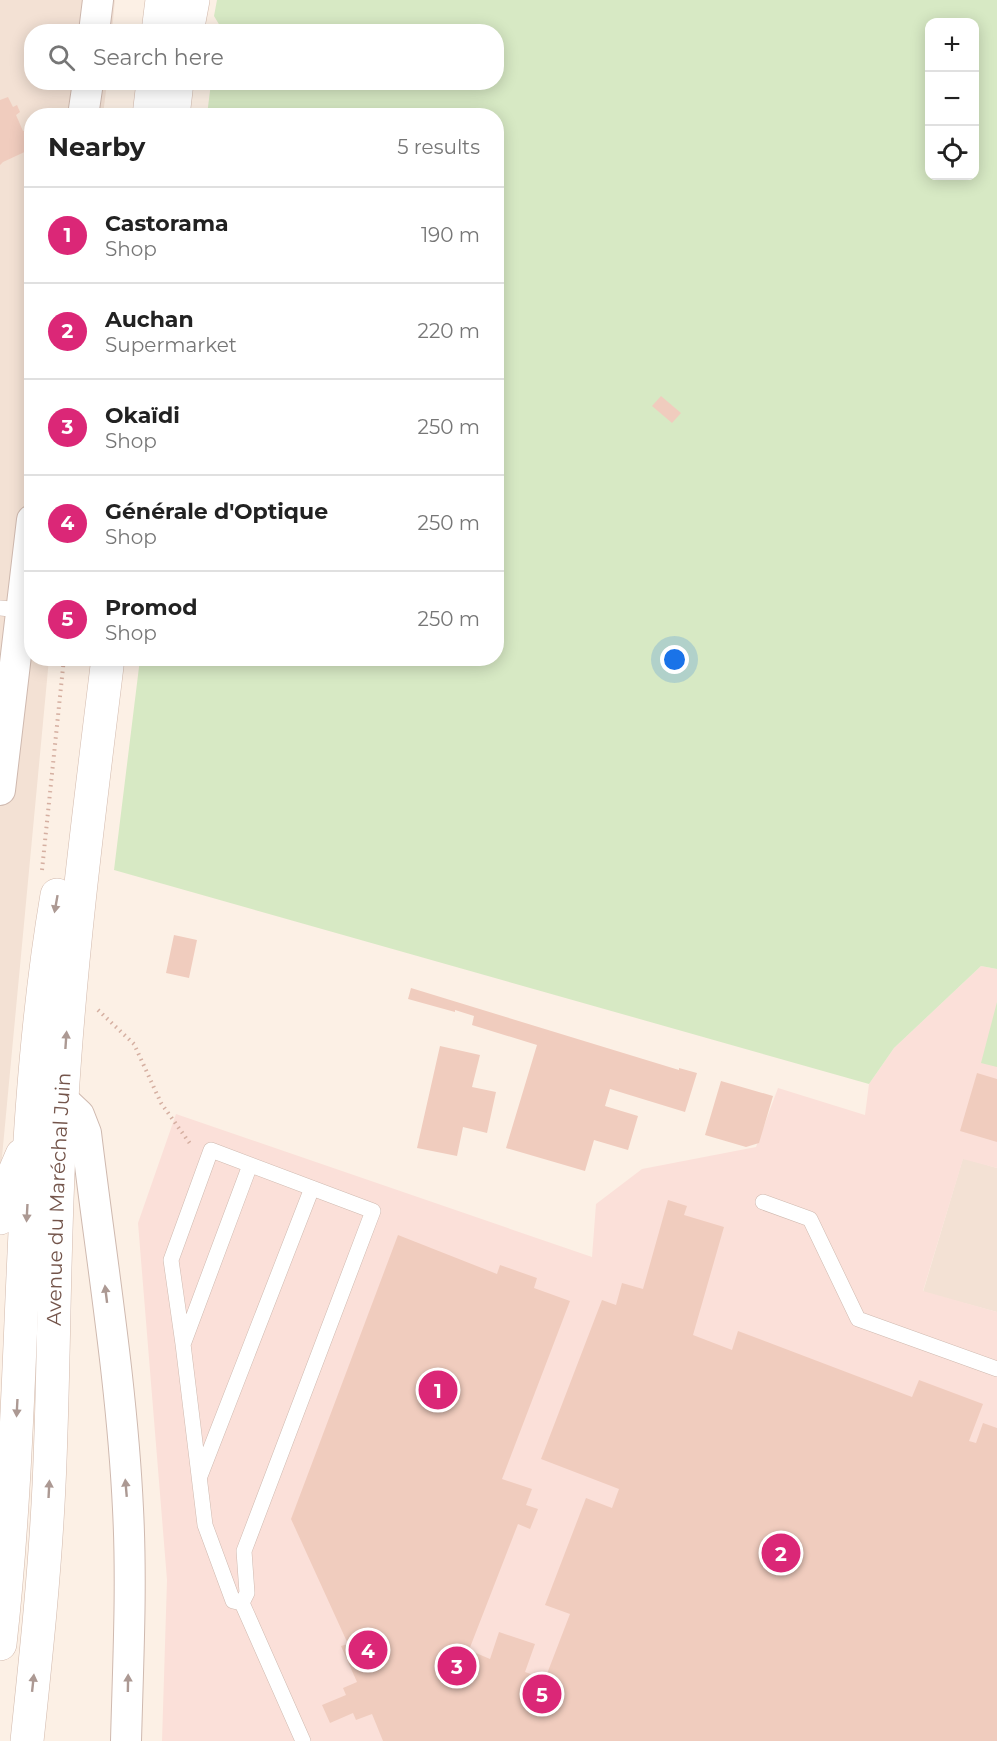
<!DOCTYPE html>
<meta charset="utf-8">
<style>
:root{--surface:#fff;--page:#f2f2f2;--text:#222;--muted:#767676;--line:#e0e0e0;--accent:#db2777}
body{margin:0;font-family:Montserrat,sans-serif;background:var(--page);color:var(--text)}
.controls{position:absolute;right:18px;top:18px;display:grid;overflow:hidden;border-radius:12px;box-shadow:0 3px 15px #0003}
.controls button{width:54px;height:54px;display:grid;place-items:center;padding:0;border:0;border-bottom:2px solid var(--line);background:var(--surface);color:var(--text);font:30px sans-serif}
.you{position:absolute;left:675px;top:660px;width:21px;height:21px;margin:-15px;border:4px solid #fff;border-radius:50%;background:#1a73e8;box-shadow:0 0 0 9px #1a73e833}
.badge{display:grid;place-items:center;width:39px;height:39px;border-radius:50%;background:var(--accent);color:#fff;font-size:20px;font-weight:700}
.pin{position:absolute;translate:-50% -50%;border:3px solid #fff;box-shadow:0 2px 6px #0006}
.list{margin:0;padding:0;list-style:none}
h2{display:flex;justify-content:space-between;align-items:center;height:78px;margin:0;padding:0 24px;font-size:26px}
h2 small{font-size:20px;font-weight:400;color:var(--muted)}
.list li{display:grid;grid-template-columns:39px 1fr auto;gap:18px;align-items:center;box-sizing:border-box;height:96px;padding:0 24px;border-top:2px solid var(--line)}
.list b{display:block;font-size:22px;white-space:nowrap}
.list p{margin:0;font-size:20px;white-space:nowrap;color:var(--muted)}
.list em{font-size:20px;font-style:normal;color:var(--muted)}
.icon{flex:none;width:33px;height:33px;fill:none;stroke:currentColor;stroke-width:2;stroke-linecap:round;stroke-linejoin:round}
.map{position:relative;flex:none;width:997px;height:1741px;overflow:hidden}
.search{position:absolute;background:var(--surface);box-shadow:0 3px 15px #0003;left:24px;top:24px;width:480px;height:66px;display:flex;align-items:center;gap:15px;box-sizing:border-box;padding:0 21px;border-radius:24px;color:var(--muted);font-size:22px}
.panel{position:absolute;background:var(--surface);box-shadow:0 3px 15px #0003;left:24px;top:108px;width:480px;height:558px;border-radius:24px}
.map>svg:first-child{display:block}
</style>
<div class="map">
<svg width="997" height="1741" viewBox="0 0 997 1741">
<rect width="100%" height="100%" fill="#fcf0e5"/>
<path fill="#f3e1d4" d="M0 0H115L112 31 32 32V82L107 83 103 115 32 116V658L49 659 0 1178Z
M963 1158 997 1168V1312L923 1292Z"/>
<path fill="#fbe0d9" d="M981 966 997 969V1168L963 1159 923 1291 997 1312V1741H162L167 1580 138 1223 176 1114 592 1257 596 1204 642 1169 756 1147 778 1088 865 1115 869 1084 894 1048Z"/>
<path fill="#d7e9c4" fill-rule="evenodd" d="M217 0H997V969L981 966 894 1048 869 1084 114 870 140 659 496 658V116L207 115 211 83 496 82V32L223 31 214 16ZM930 22H974V176H930Z
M997 1002V1067L981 1063Z"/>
<path fill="#f0ccbe" d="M8 97 13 107 17 105 20 112 16 115 23 131 28 130 30 136 26 137 31 149 3 162 0 165V100Z
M661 396 681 413 672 423 652 406Z
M174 935 197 940 189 978 166 973Z
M411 988 679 1070V1068L697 1073 685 1112 610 1089 605 1106 638 1116 628 1150 594 1140 585 1171 506 1148 537 1045 472 1025 474 1016 455 1010V1012L408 999Z
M440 1046 480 1055 472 1087 496 1092 487 1133 463 1127 457 1156 417 1148Z
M977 1073 997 1079V1142L960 1131Z
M721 1081 773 1096 759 1143 746 1147 705 1135Z
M668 1200 687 1206 684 1215 724 1227 693 1335 732 1350 738 1331 912 1397 919 1380 983 1404 969 1441 976 1443 983 1423 997 1428V1741H383L372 1714 356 1720 353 1713 330 1723 322 1705 346 1695 343 1688 357 1682 341 1646 348 1644 291 1519 398 1235 497 1274 500 1265 537 1278 534 1288 570 1301 502 1479 532 1489 526 1505 538 1509 530 1529 518 1524 469 1650 490 1659 499 1632 535 1644 525 1672 545 1679 570 1614 545 1605 586 1498 612 1508 619 1489 541 1459 602 1300 616 1305 622 1283 643 1289Z"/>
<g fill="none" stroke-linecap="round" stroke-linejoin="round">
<g stroke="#cfb9af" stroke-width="16">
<path id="service" d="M0 608 20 610
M211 1150 373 1211 244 1551 247 1593 242 1603 233 1601 205 1525 183 1344 171 1260Z
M763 1202 810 1219 858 1319 997 1369
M184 1342 250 1165
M200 1476 312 1188
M242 1603 303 1741"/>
</g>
<g stroke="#cfb9af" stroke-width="32">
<path id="minor" d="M94 32 98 0
M83 116 88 82
M0 790 32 520
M62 1099 79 1115 86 1133C101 1258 122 1383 128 1509 132 1586 128 1664 126 1741"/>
</g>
<g stroke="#d2b9ac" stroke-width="34">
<g id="secondary">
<path d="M158 32 162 0"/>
<path d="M187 32 193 0"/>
<path d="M149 116 153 82"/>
<path d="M173 116 177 82"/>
<path d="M0 1218 4 1197 22 1155"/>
<path d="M0 1644C28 1395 15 1142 57 895"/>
<path id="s1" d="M27 1741C36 1656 45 1571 49 1485 55 1356 53 1227 62 1098 71 951 90 805 108 658"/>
</g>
</g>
<path stroke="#d5afa1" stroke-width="4" stroke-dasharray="1.5 4.5" stroke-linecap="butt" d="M42 870 64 658
M98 1010 134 1044 161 1103 191 1145"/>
<use href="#service" stroke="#fff" stroke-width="15"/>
<use href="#minor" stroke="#fff" stroke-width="30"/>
<use href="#secondary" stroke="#fff" stroke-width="33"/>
</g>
<defs><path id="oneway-solid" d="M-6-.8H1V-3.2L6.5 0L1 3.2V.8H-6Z" transform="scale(1.5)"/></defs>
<g fill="#ac9993">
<use href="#oneway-solid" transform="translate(56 904) rotate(100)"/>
<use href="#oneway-solid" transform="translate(66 1040) rotate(-86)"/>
<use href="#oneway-solid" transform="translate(27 1213) rotate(93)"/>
<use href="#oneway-solid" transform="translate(106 1294) rotate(-97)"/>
<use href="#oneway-solid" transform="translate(17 1408) rotate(93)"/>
<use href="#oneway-solid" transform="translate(126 1488) rotate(-95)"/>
<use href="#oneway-solid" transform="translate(49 1489) rotate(-87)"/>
<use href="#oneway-solid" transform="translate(33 1683) rotate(-84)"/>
<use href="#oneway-solid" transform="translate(128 1683) rotate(-89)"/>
</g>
<g text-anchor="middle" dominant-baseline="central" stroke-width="5" stroke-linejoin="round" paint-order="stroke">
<g font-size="20" fill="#74554b" stroke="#fef5eb">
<text stroke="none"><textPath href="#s1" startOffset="543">Avenue du Maréchal Juin</textPath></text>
</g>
</g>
</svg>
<div class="controls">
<button>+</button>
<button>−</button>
<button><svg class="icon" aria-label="locate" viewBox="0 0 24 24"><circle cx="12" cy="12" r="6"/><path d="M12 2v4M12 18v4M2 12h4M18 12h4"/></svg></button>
</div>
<div class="you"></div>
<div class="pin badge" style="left:438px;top:1390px">1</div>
<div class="pin badge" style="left:781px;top:1553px">2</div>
<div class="pin badge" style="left:457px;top:1666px">3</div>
<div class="pin badge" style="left:368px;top:1650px">4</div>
<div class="pin badge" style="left:542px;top:1694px">5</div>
<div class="search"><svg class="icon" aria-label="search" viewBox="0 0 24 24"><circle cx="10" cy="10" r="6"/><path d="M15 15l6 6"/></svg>Search here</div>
<section class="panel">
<h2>Nearby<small>5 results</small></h2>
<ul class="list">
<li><span class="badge">1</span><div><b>Castorama</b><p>Shop</p></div><em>190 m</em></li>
<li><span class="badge">2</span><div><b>Auchan</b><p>Supermarket</p></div><em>220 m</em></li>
<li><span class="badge">3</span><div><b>Okaïdi</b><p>Shop</p></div><em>250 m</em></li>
<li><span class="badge">4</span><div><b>Générale d'Optique</b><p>Shop</p></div><em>250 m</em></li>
<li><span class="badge">5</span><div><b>Promod</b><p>Shop</p></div><em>250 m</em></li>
</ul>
</section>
</div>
